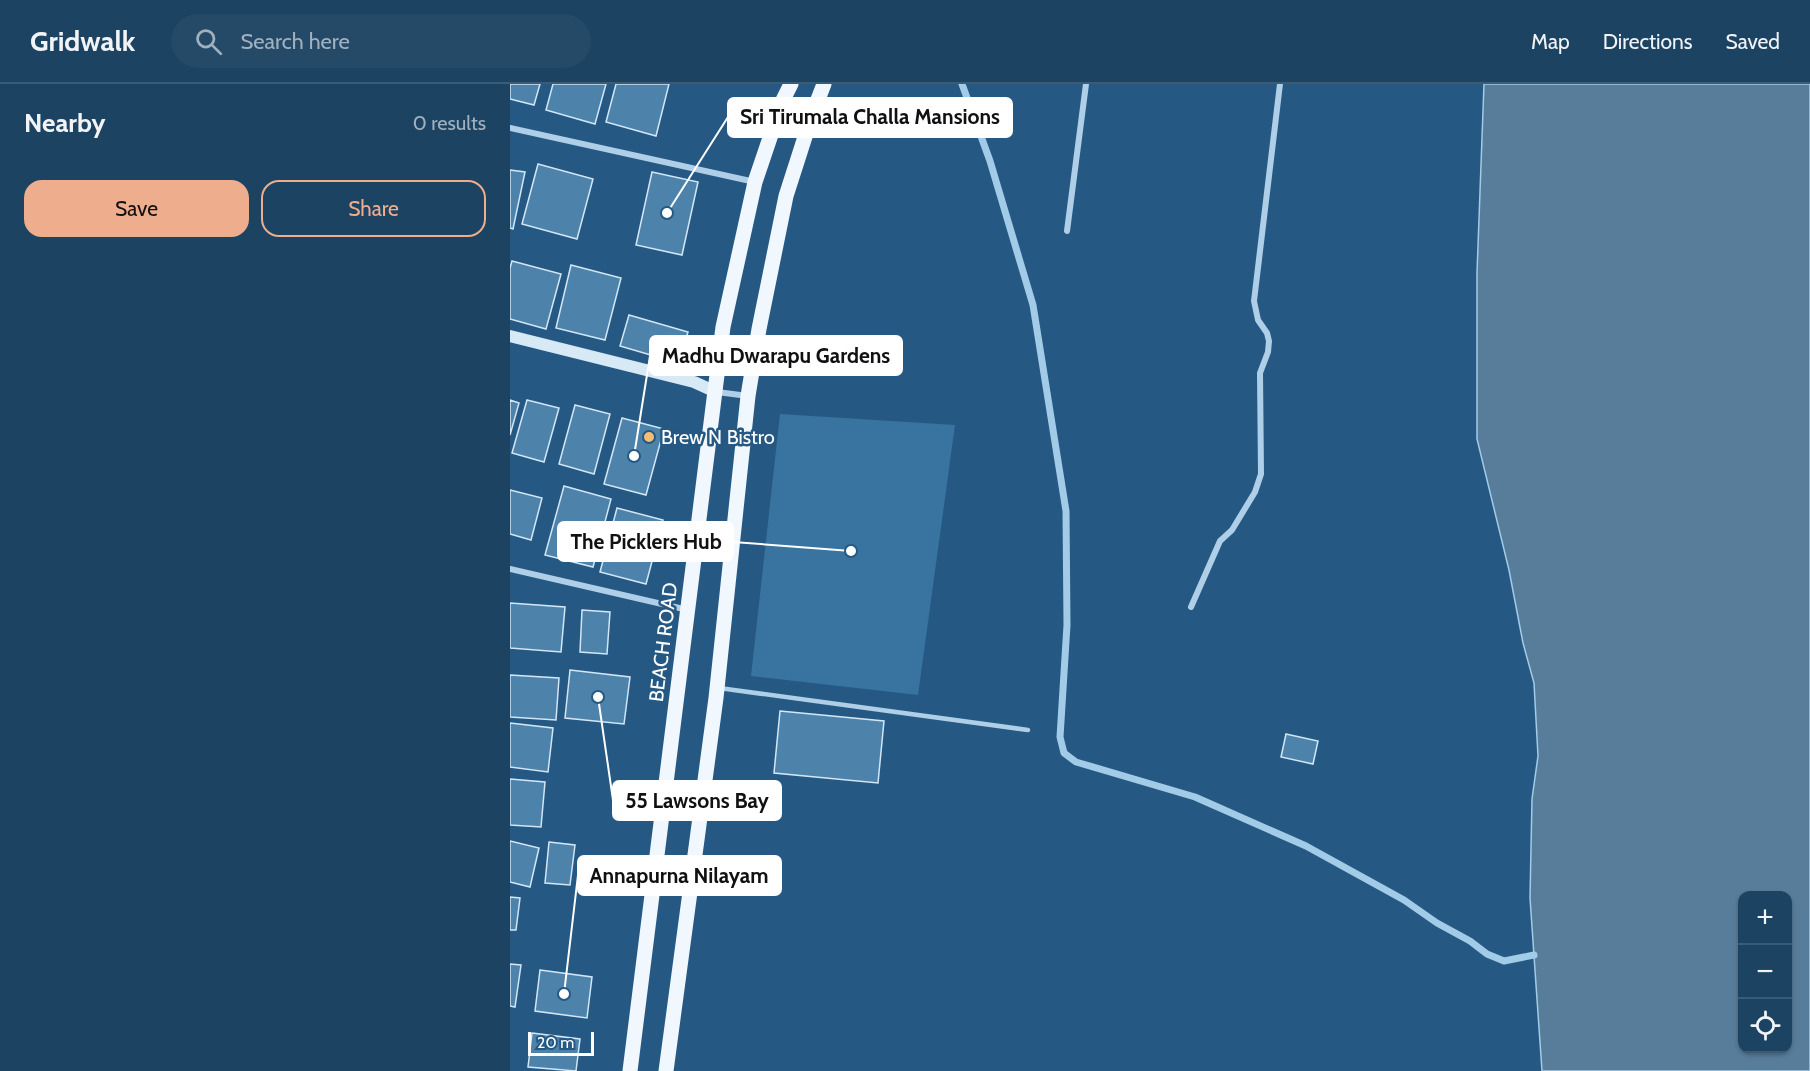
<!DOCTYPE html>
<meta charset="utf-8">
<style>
:root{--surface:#1c4362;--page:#254a68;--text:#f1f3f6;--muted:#a0b0be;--line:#3a5c77;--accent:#eead8d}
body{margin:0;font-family:Cabin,sans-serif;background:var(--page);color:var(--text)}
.controls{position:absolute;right:18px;bottom:18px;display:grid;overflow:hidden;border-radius:12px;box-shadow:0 2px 4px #0004}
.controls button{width:54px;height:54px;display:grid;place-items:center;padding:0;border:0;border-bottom:2px solid var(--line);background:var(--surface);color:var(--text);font:30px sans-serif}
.scale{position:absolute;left:18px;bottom:15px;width:66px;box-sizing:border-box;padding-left:6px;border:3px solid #fff;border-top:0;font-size:16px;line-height:21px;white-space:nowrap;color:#fff;-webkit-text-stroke:4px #255983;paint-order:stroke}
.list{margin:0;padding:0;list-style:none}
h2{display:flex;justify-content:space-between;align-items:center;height:78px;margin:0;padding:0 24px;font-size:26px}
h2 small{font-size:20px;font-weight:400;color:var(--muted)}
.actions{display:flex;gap:12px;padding:18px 24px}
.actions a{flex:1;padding:14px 0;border:2px solid var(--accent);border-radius:18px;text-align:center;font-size:21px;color:var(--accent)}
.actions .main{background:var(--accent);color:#111}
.icon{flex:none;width:33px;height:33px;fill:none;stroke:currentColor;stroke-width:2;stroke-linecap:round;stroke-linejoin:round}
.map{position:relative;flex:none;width:1300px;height:987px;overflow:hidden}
header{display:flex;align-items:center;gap:36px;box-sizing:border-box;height:84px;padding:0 30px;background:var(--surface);border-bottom:2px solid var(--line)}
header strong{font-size:28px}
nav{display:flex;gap:33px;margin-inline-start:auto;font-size:21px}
.search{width:420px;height:54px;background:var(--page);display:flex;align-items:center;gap:15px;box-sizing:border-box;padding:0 21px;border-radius:33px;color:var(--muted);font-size:22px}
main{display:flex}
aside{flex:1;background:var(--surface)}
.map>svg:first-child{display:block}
</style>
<header>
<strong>Gridwalk</strong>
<div class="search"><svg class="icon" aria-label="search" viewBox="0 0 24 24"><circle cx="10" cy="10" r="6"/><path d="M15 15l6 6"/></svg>Search here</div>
<nav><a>Map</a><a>Directions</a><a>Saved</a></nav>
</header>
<main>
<aside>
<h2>Nearby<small>0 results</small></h2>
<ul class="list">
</ul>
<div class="actions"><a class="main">Save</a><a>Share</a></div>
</aside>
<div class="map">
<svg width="1300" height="987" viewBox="0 0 1300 987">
<rect width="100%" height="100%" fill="#255983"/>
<path fill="#3973a0" d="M270 330 445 341 408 611 241 592Z"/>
<path fill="#587d9a" stroke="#a2cbe8" stroke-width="1.5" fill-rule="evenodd" d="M974 0H1300V987H1032L1020 814 1022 715 1028 672 1024 599 1013 559 999 486 967 355V189ZM1232 812H1278V964H1232Z"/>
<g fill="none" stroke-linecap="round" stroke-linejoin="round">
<path stroke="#a2cbe8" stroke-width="7" d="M452 0 480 77 523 221 556 427 557 541 550 653 554 669 566 678 685 713 796 762 894 816 927 839 960 857 977 870 994 877 1024 871"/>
</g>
<path fill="#4d83ab" stroke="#d2e6f6" stroke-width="1.5" d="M0 0H30L24 21 0 15Z
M43 0H96L85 40 36 26Z
M106 0H159L146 52 96 38Z
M28 80 83 95 67 155 12 140Z
M0 86 15 88 3 145 0 144Z
M142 88 188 98 172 171 126 161Z
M2 177 51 190 36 245 0 235V184Z
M61 181 111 194 95 256 46 244Z
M119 231 178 248 168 279 110 262Z
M0 316 9 319 0 351Z
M17 316 49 324 34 378 2 369Z
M65 321 100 330 84 390 49 380Z
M112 334 154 345 136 411 94 400Z
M54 402 101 415 83 483 35 471Z
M0 406 32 414 21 456 0 450Z
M107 424 153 436 136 500 90 488Z
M0 519 55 523 51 568 0 564Z
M72 526 100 528 97 570 70 568Z
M60 586 120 593 114 640 55 634Z
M0 591 49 594 46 636 0 633Z
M270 627 374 637 368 699 264 689Z
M0 639 43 644 38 688 0 683Z
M776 650 808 657 803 680 771 673Z
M0 695 35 698 31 743 0 741Z
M0 757 29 764 20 803 0 798Z
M39 758 65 761 60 801 35 799Z
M0 813 10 814 6 846H0Z
M0 880 11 881 5 923 0 922Z
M30 886 82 893 77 934 25 927Z
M22 949 70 955 66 987 18 983Z"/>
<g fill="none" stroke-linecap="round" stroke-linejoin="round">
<path stroke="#aecfe7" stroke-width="4.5" d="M209 604 518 646"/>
<path stroke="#aecfe7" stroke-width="6" d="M0 44 245 98
M557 147 576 0
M207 308 238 312
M0 485 178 526
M681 523 710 457 722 446 745 408 751 390 750 289 758 268 759 257 757 249 748 236 744 217 770 0"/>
<path stroke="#d8e9f6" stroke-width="12" d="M0 252 184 298 206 308"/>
<path stroke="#f0f7fe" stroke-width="15" d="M120 987 213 243 245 98 272 18 281 0
M156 987 206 614 238 312 249 245 276 112 302 31 314 0"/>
</g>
<circle fill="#f1be72" stroke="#255983" stroke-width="2" cx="139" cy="353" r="6"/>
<g text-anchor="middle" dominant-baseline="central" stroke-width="5" stroke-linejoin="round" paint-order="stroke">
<g font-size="20" fill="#fff" stroke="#255983" text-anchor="start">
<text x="151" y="353">Brew N Bistro</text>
</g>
<g font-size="20" fill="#fff" stroke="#255983">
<text transform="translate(153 558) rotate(-83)">BEACH ROAD</text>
</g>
</g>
<path fill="none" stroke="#fff" stroke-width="2" d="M157 129L218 33M124 372L140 272M341 467L223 458M88 613L103 716M54 910L68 791"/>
<g fill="#fff" stroke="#255983" stroke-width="2">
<circle cx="157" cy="129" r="6"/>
<circle cx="124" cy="372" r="6"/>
<circle cx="341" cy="467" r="6"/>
<circle cx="88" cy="613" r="6"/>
<circle cx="54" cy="910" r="6"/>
</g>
<g fill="#fff" stroke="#fff" stroke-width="2">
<rect x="218" y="14" width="284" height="39" rx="6"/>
<rect x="140" y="252" width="252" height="39" rx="6"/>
<rect x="48" y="438" width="175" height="39" rx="6"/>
<rect x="103" y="697" width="168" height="39" rx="6"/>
<rect x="68" y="772" width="203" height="39" rx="6"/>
</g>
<g font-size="21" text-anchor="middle" font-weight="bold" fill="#111">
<text x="360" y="40">Sri Tirumala Challa Mansions</text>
<text x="266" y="279">Madhu Dwarapu Gardens</text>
<text x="136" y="465">The Picklers Hub</text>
<text x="187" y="724">55 Lawsons Bay</text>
<text x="169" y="799">Annapurna Nilayam</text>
</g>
</svg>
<div class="controls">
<button>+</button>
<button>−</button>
<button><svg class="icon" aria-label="locate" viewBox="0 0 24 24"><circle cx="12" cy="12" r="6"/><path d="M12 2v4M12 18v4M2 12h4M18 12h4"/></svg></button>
</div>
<div class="scale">20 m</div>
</div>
</main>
